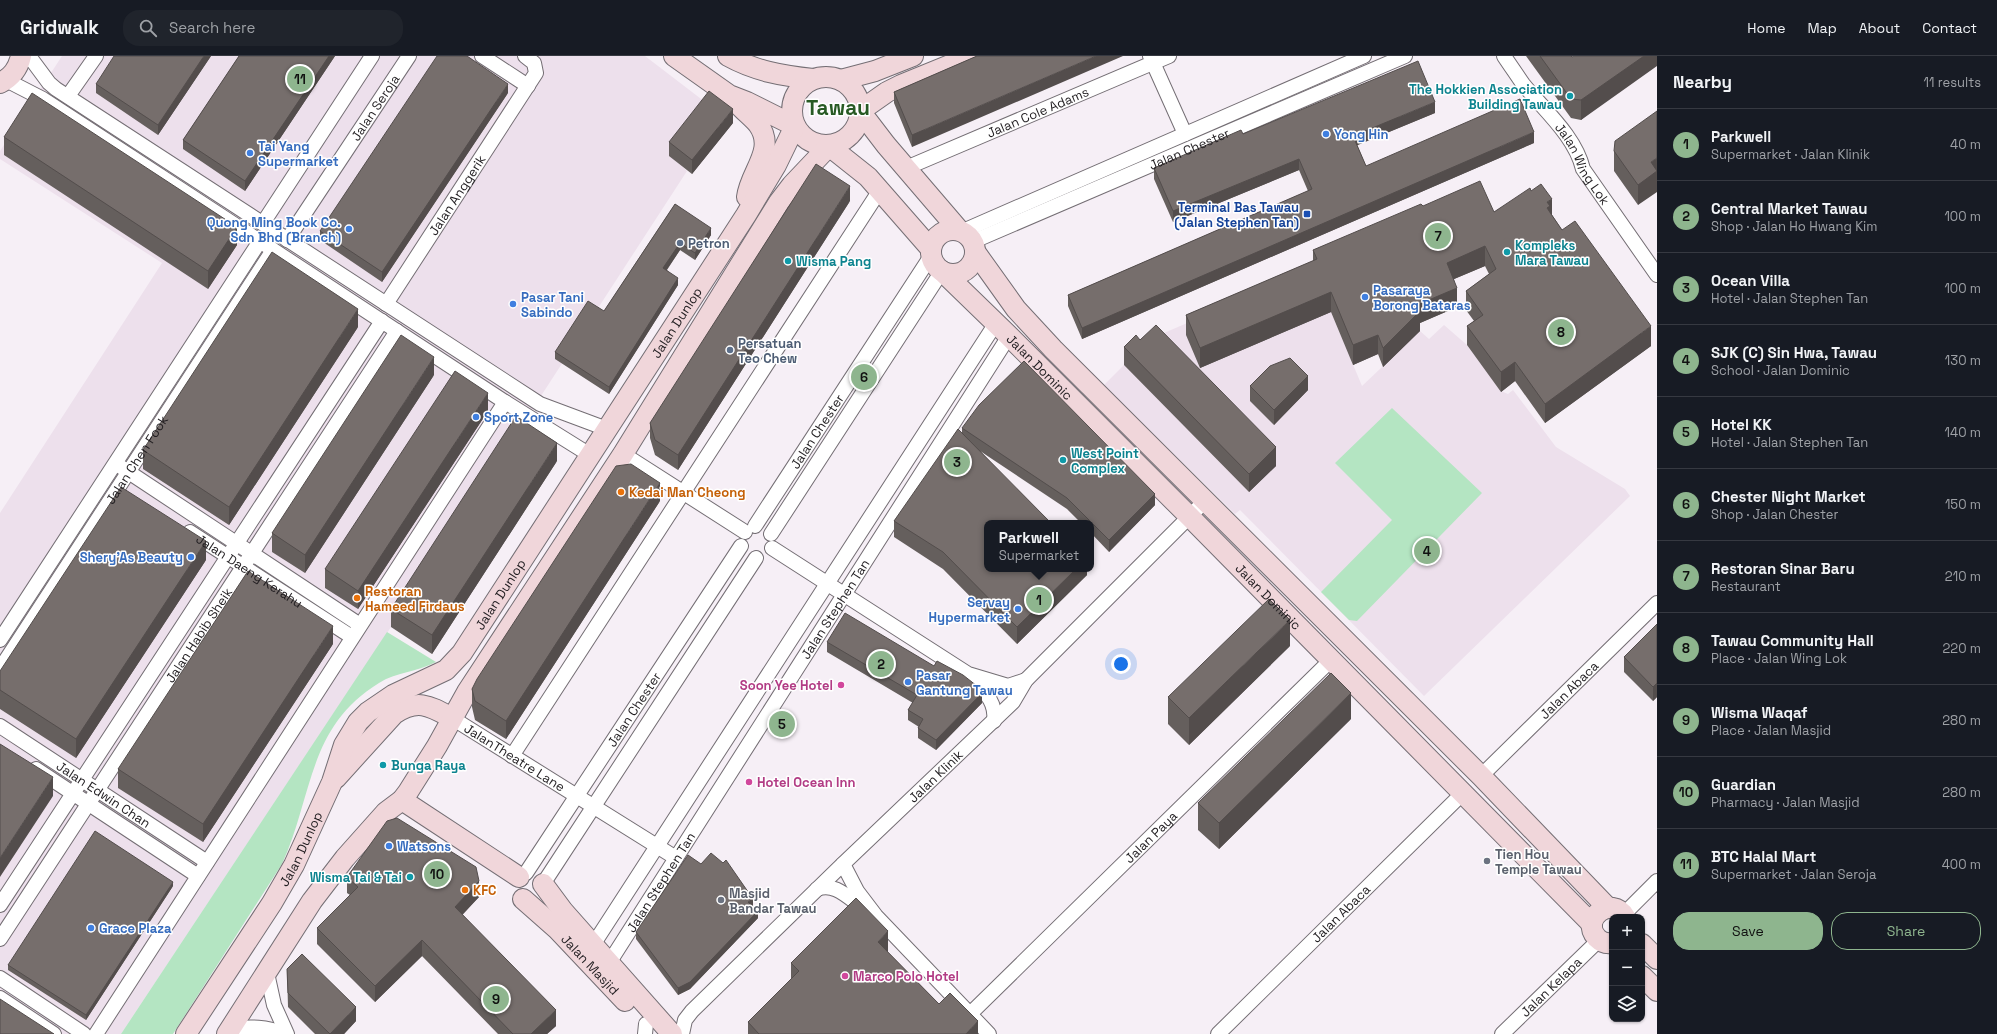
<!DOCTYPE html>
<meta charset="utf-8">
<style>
:root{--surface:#171b24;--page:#20242c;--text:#f1f3f6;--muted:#9ea1a6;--line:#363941;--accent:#8eb58e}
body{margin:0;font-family:"Space Grotesk",sans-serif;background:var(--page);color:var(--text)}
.controls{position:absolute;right:12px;bottom:12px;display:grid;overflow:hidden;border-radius:8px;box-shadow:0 1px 3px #0004}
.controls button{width:36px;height:36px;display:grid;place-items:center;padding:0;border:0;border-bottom:1px solid var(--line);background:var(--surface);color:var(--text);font:20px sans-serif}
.you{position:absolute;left:1121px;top:608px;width:14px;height:14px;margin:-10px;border:3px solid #fff;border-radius:50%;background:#1a73e8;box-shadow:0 0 0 6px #1a73e833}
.badge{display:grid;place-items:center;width:26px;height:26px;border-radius:50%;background:var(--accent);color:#111;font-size:13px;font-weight:700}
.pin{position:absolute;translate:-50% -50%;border:2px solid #fff;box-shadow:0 1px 4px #0006}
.popup{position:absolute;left:984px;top:464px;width:110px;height:52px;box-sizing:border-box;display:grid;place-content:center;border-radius:8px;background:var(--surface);filter:drop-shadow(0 1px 3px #0005);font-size:13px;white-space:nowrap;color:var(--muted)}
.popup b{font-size:15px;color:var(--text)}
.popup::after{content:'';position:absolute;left:50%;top:100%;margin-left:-8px;border:8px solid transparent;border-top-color:var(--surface)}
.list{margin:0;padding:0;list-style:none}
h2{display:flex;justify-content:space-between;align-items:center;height:52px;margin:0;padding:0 16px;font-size:17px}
h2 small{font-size:13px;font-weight:400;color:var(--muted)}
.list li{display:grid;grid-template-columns:26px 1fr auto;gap:12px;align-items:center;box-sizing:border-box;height:72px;padding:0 16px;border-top:1px solid var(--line)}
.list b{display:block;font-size:15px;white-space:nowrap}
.list p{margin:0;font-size:13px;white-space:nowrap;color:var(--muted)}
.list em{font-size:13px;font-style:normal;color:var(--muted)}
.actions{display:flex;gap:8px;padding:12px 16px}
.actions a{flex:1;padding:9px 0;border:1px solid var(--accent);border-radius:16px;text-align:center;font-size:14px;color:var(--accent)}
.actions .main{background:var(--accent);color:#111}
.icon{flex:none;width:22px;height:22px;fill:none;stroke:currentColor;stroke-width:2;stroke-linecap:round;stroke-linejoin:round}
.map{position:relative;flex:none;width:1657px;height:978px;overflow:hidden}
header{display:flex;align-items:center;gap:24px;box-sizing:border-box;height:56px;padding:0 20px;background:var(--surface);border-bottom:1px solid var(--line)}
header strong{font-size:19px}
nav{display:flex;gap:22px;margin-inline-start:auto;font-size:14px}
.search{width:280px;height:36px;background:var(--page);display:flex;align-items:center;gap:10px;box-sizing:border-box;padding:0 14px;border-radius:16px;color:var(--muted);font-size:15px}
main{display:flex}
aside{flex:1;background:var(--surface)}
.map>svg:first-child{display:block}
</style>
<header>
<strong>Gridwalk</strong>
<div class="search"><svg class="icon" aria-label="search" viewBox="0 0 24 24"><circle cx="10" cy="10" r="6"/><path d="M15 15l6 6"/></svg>Search here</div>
<nav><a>Home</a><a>Map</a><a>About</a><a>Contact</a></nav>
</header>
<main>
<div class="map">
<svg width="1657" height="978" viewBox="0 0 1657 978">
<rect width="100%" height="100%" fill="#f6eff6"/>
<path fill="#ede0ec" d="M62 0H645L709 49 670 100 687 115 391 571 121 978H0V457L162 207 0 103V95Z
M1313 213 1362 330 1420 275 1429 283 1444 269 1467 289 1501 335 1508 338 1513 334 1556 391 1625 433 1630 440 1424 640 1240 454 1235 458 1104 329 1150 283Z"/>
<path fill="#b4e5c2" d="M1392 352 1482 437 1357 565 1349 564 1321 536 1392 464 1335 407Z
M387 576 436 606C417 616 396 616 379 627 307 671 313 741 282 808L173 978H121Z"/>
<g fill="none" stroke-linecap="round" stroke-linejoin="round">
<g stroke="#746e74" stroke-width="16">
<g id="street">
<path d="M29 0 49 27 56 33 540 348 607 373"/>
<path d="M482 0 528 30"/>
<path d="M1150 0 1185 78"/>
<path id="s1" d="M1504 0C1510 9 1517 19 1523 28 1544 54 1575 80 1583 113L1657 219"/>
<path d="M6 24 43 43 505 346 590 399"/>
<path d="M68 40 96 0"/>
<path id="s2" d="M906 112 1169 0"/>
<path d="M263 167 372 0"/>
<path d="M963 175 1364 0"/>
<path id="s3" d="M287 184 409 0"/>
<path id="s4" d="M974 185 1405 0"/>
<path id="s5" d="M386 248 536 17 534 7 525 0"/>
<path d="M623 398 745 476"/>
<path d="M121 411 360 569"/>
<path id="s6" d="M755 470 931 200"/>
<path id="s7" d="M190 476 352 581"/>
<path d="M771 478 942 215"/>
<path d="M772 492 968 618 1008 630 1026 624"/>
<path d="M0 584 260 185"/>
<path id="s8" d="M0 613 273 194"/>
<path d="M969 619C981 633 997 644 994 665"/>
<path id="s9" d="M452 662 676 802"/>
<path id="s10" d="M0 670 207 806"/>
<path d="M512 700 880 134"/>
<path d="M36 713 198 820"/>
<path id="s11" d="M1481 720 1657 547"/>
<path d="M843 808 857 835 876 860 989 978"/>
<path id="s12" d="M526 817 741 490"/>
<path d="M543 828 756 502"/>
<path d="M817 833C836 825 851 845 868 855"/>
<path d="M0 849 382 265"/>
<path d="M1624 858 1657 825"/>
<path id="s13" d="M0 883 397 275"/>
<path d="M593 889 996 267"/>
<path id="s14" d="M609 907 1009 280"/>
<path d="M267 917 274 949 287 978"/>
<path d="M0 922 84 978"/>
<path d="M0 942 54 978"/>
<path id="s15" d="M970 958 1331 604"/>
<path d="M230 973C251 970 266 971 286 978"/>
<path d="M96 978 505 346"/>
<path d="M645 978 646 968"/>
<path id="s16" d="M682 978 685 964 692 955 843 808 1013 646 1026 624 1205 445"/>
<path id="s17" d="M1218 978 1463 737"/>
<path id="s18" d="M1502 978 1599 884"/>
</g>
</g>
<g stroke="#746e74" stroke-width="22">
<g id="secondary">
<path d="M728 0C755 15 783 20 813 23"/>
<circle cx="826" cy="55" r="34"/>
<path d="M841 24 875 15 913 0"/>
<path d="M0 27C12 21 18 13 21 0"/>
<path d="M738 48C744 55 752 61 758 68 777 94 750 115 747 141"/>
<path d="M958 173 886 89 860 55 887 36 901 29 972 0"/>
<circle cx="953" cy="196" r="22"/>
<path d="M976 197 1016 253 1053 293 1481 720 1608 852"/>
<path id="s19" d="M942 215 1009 280 1190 461 1592 868"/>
<path d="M336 722 394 658C418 642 430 650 452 662"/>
<path d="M402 744 519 821"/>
<path d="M543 828 563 855 672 978"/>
<path id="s20" d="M523 843 557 873 625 945"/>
<path d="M1612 887C1606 888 1601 886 1597 882 1579 863 1612 838 1625 861"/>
<path d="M1642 888 1657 903"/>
<path d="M1642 920 1657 935"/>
<path id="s21" d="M186 978 272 847 294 809 332 726 344 689 358 666 368 656 393 639 446 614 462 597 746 159 776 109 795 70 747 46 729 39 674 0"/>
<path d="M227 978 312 845 345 802 386 756 402 744 408 736 437 690 467 636 623 398 779 146 792 129 829 90 868 121 931 193"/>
</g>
</g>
<use href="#street" stroke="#fff" stroke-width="14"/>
<use href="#secondary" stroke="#f0d6da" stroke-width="20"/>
</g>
<path fill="#655f5d" d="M211 0 158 79 96 37V28Z
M239 0H335L245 135 183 93V84Z
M977 0 912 91 894 47V36Z
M1526 0H1571L1572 1 1657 0 1581 64 1571 62Z
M508 37 382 226 320 184V175Z
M1657 55 1638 149 1614 115V95Z
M1435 57 1357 89 1366 110 1534 87 1082 283 1068 250V239L1308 135 1299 114 1173 166 1154 123V112L1243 78Z
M733 67 692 118 669 100V86Z
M4 81 237 189 208 233 4 99Z
M1531 135 1552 159 1562 174 1651 290 1545 367 1515 325 1501 336 1467 289V270L1474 265 1466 254V235L1489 218 1485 210 1454 223 1457 251 1420 267V275L1383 311 1378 298 1353 309 1331 256 1200 312 1186 279V259L1313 205V194L1423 150 1494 156Z
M850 145 678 414 655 399 650 382V367Z
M675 148 711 179 695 204 680 194 667 214 678 229 609 338 555 303V296L604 255Z
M358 271 229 469 143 413V394Z
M1140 284 1276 410 1249 436 1124 309V291Z
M434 319 305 517 272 496V477Z
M1250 330 1308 334 1274 369 1250 345Z
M488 355 358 553 325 532V513Z
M962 372 1155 449 1109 496 1091 477V467H1081L1067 453 980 395 1087 513V519L1017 588 943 513 894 481V465L962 377Z
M557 405 432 598 391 571V553Z
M660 445 506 683 475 664 472 651V633Z
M206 504 76 702 0 653V615Z
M1657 568V641L1653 645 1624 616V601Z
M827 586 982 647 936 694 918 682V672L919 671 908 664V654L913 647 827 596Z
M333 588 203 786 118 732V713Z
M1290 590 1189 689 1168 668V641Z
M1351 663 1219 793 1198 774V747Z
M347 821 479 841 462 858 556 970 547 978H498L422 900 375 946 317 888V872L350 839 347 837Z
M173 830 86 964 8 914V909Z
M752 850 758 862 690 933 678 939 636 883V876L753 850Z
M888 897 939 948 978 978H748V966L791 923V907Z
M287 913 356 965 344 978H315L288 951Z"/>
<path fill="#534d4c" d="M204 0H211L158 79V69Z
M329 0H335L245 135V125Z
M1096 0H1123L912 91V79Z
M1644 0H1657V10L1581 64V44Z
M508 28V37L382 226V216Z
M1435 46V57L1353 91V80Z
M733 53V67L692 118V104Z
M1534 76V87L1082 283V272Z
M1657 102V136L1638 149V129L1651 106Z
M1299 103V114L1173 166V155Z
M850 130V145L678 414V399Z
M1552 143V163L1547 152V146Z
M237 171V189L208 233V215Z
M711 172V179L695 204V197Z
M680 187V194L663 219V212Z
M1485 190V210L1447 226V207Z
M678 222V229L609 338V331Z
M1457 232V251L1420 267V275L1383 311V292L1417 249Z
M1331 236V256L1200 312V292Z
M358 253V271L229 469V451Z
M1651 270V290L1545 367V348Z
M1378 279V298L1353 309V289Z
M434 301V319L305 517V499Z
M1515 306V325L1501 336V316Z
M1308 320V334L1274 369V354Z
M488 337V355L358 553V535Z
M557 387V405L432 598V579Z
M1276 391V410L1249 436V418Z
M660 427V445L506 683V665Z
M1155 438V449L1109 496V484Z
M206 485V504L76 702V683Z
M1076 513H1087V519L1017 588V571Z
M1290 564V590L1189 689V662Z
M333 570V588L203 786V768Z
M1657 627V641L1653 645V631Z
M982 637V647L936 694V684Z
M1351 637V663L1219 793V767Z
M53 721V740L0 821V802Z
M479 825V841L455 867V851Z
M173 826V830L86 964V959Z
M753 843V850L748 853V846Z
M758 855V862L690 933 678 939V932Z
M888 875V899L878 886Z
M422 884V900L375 946V930Z
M356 951V965L344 978H330Z
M556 954V970L547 978H531Z
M978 965V978H966Z"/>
<path fill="#766e6c" stroke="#534d4c" d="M114 0H204L158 69 96 28Z
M239 0H329L245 125 183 84Z
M437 0H467L508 28 382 216 320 175Z
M977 0H1096L912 79 894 36Z
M1540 0H1571L1572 1 1574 0H1644L1581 44 1571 43Z
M1418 5 1435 46 1353 80 1366 110 1520 43 1534 76 1082 272 1068 239 1312 133 1299 103 1173 155 1154 112 1241 74 1243 78Z
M709 35 733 53 692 104 669 86Z
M32 37 237 171 208 215 4 81Z
M1657 55V102L1651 106 1657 115 1638 129 1614 95 1615 85Z
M816 108 850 130 678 399 655 384 650 367Z
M1480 125 1494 156 1530 132 1531 135 1541 128 1552 143 1547 146 1550 150 1547 152 1562 174 1575 165 1651 270 1545 348 1515 306 1501 316 1467 270 1483 259 1466 235 1496 213 1485 190 1447 207 1457 232 1417 249 1420 255 1383 292 1378 279 1353 289 1331 236 1200 292 1186 259 1317 203 1313 194 1421 148 1423 150Z
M675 148 711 172 695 197 680 187 663 212 678 222 609 331 555 296 588 245 604 255Z
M272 196 358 253 229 451 143 394Z
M1156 269 1276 391 1249 418 1124 291 1136 279 1140 284Z
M401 279 434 301 305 499 272 477Z
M1290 302 1308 320 1274 354 1250 330 1270 310Z
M1024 305 1155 438 1109 484 1067 442 962 372 979 349Z
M455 315 488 337 358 535 325 513Z
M516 360 557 387 432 579 391 553Z
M958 373 1051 467H987V513H1076L1017 571 943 496 894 465Z
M631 408 660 427 506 665 475 645 472 633 477 623 616 410Z
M121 431 206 485 76 683 0 634V615Z
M248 515 333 570 203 768 118 713Z
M1269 543 1290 564 1189 662 1168 641Z
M845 557 934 610 937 605 963 619 977 630 982 637 936 684 918 672 923 663 908 654 917 639 827 586Z
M1657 568V627L1653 631 1624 601Z
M1331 617 1351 637 1219 767 1198 747Z
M0 688 53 721 0 802Z
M397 762 476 811 479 825 455 851 556 954 531 978H513L422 884 375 930 317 872 358 831 347 821 387 765Z
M95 775 173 826 86 959 8 909Z
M711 797 723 807 726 804 753 843 748 846 758 855 690 926 678 932 636 876 688 799 701 808Z
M856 842 888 875 878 886 939 948 950 937 978 965 966 978H759L748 966 799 915 791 907Z
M302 898 356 951 330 978 288 937 287 913Z
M0 943 54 978H0Z"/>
<g fill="#0f9aa8" stroke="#fff" stroke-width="1.5">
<circle cx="1570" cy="40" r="4"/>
<circle cx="1507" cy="196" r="4"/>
<circle cx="788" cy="205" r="4"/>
<circle cx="1063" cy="404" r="4"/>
<circle cx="383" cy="709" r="4"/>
<circle cx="410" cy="821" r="4"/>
</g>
<g fill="#3f7fe0" stroke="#fff" stroke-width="1.5">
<circle cx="1326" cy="78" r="4"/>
<circle cx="250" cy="97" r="4"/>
<circle cx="349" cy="173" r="4"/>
<circle cx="1365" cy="241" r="4"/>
<circle cx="513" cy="248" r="4"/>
<circle cx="476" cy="361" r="4"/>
<circle cx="191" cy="501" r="4"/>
<circle cx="1018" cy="553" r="4"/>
<circle cx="908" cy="626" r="4"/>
<circle cx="389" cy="790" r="4"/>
<circle cx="91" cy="872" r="4"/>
</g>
<rect fill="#1a4fb4" stroke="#fff" stroke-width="1.5" x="1303" y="154" width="8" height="8" rx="2"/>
<g fill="#5c6f8a" stroke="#fff" stroke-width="1.5">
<circle cx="680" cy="187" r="4"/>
<circle cx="730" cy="294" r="4"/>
</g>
<g fill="#e8710a" stroke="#fff" stroke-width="1.5">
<circle cx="621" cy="436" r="4"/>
<circle cx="357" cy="542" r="4"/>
<circle cx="465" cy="834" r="4"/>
</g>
<g fill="#d1479c" stroke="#fff" stroke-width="1.5">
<circle cx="841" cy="629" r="4"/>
<circle cx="749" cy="726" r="4"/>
<circle cx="845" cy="920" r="4"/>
</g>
<g fill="#6b7280" stroke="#fff" stroke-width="1.5">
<circle cx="1487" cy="805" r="4"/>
<circle cx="721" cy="844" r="4"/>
</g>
<g text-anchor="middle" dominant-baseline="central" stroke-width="3" stroke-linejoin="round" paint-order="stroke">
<g font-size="13" font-weight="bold" fill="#0d838f" stroke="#fff" text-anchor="start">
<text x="1562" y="33" text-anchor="end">The Hokkien Association<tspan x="1562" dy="15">Building Tawau</tspan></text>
<text x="1515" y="189">Kompleks<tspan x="1515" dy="15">Mara Tawau</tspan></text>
<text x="796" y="205">Wisma Pang</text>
<text x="1071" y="397">West Point<tspan x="1071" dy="15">Complex</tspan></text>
<text x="391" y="709">Bunga Raya</text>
<text x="402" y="821" text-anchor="end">Wisma Tai &amp; Tai</text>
</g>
<g font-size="13" fill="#201d20" stroke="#fff">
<text stroke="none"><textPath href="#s3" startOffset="159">Jalan Seroja</textPath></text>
<text stroke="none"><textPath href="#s2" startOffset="143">Jalan Cole Adams</textPath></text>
<text stroke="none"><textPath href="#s4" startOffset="234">Jalan Chester</textPath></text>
<text stroke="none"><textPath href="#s1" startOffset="134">Jalan Wing Lok</textPath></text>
<text stroke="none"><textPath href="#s5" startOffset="130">Jalan Anggerik</textPath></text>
<text stroke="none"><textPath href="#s21" startOffset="878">Jalan Dunlop</textPath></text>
<text stroke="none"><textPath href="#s19" startOffset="137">Jalan Dominic</textPath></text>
<text stroke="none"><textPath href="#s6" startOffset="113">Jalan Chester</textPath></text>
<text stroke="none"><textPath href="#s8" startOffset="250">Jalan Chen Fook</textPath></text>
<text stroke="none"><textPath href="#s7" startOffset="71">Jalan Daeng Kerahu</textPath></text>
<text stroke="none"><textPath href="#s21" startOffset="554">Jalan Dunlop</textPath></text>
<text stroke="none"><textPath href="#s19" startOffset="461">Jalan Dominic</textPath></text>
<text stroke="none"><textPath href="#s14" startOffset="420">Jalan Stephen Tan</textPath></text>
<text stroke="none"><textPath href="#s13" startOffset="363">Jalan Habib Sheik</textPath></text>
<text stroke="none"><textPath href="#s11" startOffset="123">Jalan Abaca</textPath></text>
<text stroke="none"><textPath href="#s12" startOffset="196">Jalan Chester</textPath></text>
<text stroke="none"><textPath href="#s9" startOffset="74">JalanTheatre Lane</textPath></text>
<text stroke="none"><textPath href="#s16" startOffset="364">Jalan Klinik</textPath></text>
<text stroke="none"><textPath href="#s10" startOffset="124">Jalan Edwin Chan</textPath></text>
<text stroke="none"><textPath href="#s15" startOffset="253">Jalan Paya</textPath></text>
<text stroke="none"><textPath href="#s21" startOffset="218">Jalan Dunlop</textPath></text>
<text stroke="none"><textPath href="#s14" startOffset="96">Jalan Stephen Tan</textPath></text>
<text stroke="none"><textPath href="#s17" startOffset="172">Jalan Abaca</textPath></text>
<text stroke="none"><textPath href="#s20" startOffset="94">Jalan Masjid</textPath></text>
<text stroke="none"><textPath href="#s18" startOffset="68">Jalan Kelapa</textPath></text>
</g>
<g font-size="13" font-weight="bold" fill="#366cbe" stroke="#fff" text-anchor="start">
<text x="1334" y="78">Yong Hin</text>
<text x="258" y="90">Tai Yang<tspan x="258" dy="15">Supermarket</tspan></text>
<text x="341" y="166" text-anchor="end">Quong Ming Book Co.<tspan x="341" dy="15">Sdn Bhd (Branch)</tspan></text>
<text x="1373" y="234">Pasaraya<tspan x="1373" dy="15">Borong Bataras</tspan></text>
<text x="521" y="241">Pasar Tani<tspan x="521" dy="15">Sabindo</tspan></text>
<text x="484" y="361">Sport Zone</text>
<text x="183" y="501" text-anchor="end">Shery'As Beauty</text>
<text x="1010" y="546" text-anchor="end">Servay<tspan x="1010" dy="15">Hypermarket</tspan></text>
<text x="916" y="619">Pasar<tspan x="916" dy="15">Gantung Tawau</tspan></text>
<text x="397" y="790">Watsons</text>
<text x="99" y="872">Grace Plaza</text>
</g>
<g font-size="13" font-weight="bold" fill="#164399" stroke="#fff" text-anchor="end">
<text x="1299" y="151">Terminal Bas Tawau<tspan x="1299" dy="15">(Jalan Stephen Tan)</tspan></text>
</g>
<g font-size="13" font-weight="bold" fill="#4e5e75" stroke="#fff" text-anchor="start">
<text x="688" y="187">Petron</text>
<text x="738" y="287">Persatuan<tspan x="738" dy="15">Teo Chew</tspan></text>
</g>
<g font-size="13" font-weight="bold" fill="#c56008" stroke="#fff" text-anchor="start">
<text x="629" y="436">Kedai Man Cheong</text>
<text x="365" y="535">Restoran<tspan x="365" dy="15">Hameed Firdaus</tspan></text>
<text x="473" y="834">KFC</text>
</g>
<g font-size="13" font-weight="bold" fill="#b23c85" stroke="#fff" text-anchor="start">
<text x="833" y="629" text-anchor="end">Soon Yee Hotel</text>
<text x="757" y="726">Hotel Ocean Inn</text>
<text x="853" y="920">Marco Polo Hotel</text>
</g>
<g font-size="13" font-weight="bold" fill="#5b616d" stroke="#fff" text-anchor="start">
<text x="1495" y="798">Tien Hou<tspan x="1495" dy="15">Temple Tawau</tspan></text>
<text x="729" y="837">Masjid<tspan x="729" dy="15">Bandar Tawau</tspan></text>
</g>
<g font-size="21" font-weight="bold" fill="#285a24" stroke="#fff">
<text x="838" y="51">Tawau</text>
</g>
</g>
</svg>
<div class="controls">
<button>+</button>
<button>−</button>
<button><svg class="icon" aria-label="layers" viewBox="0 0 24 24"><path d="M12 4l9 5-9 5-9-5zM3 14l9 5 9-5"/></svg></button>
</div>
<div class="you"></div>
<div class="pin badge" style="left:1039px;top:544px">1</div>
<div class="popup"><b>Parkwell</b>Supermarket</div>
<div class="pin badge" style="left:881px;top:608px">2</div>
<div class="pin badge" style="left:957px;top:406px">3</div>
<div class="pin badge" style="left:1427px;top:495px">4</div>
<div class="pin badge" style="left:782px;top:668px">5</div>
<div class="pin badge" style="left:864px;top:321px">6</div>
<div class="pin badge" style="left:1438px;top:180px">7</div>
<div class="pin badge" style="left:1561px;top:276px">8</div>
<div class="pin badge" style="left:496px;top:943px">9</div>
<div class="pin badge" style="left:437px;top:818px">10</div>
<div class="pin badge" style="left:300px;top:23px">11</div>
</div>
<aside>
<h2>Nearby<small>11 results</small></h2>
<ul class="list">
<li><span class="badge">1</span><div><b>Parkwell</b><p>Supermarket · Jalan Klinik</p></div><em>40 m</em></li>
<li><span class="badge">2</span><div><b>Central Market Tawau</b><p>Shop · Jalan Ho Hwang Kim</p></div><em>100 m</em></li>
<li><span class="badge">3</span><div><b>Ocean Villa</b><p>Hotel · Jalan Stephen Tan</p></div><em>100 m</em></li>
<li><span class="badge">4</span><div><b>SJK (C) Sin Hwa, Tawau</b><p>School · Jalan Dominic</p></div><em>130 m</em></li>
<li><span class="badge">5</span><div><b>Hotel KK</b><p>Hotel · Jalan Stephen Tan</p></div><em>140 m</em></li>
<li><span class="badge">6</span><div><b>Chester Night Market</b><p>Shop · Jalan Chester</p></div><em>150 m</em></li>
<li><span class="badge">7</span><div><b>Restoran Sinar Baru</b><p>Restaurant</p></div><em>210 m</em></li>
<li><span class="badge">8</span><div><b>Tawau Community Hall</b><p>Place · Jalan Wing Lok</p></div><em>220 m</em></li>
<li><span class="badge">9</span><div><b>Wisma Waqaf</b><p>Place · Jalan Masjid</p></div><em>280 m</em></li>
<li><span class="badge">10</span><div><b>Guardian</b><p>Pharmacy · Jalan Masjid</p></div><em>280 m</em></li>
<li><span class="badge">11</span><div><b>BTC Halal Mart</b><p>Supermarket · Jalan Seroja</p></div><em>400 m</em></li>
</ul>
<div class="actions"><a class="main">Save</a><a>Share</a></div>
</aside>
</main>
